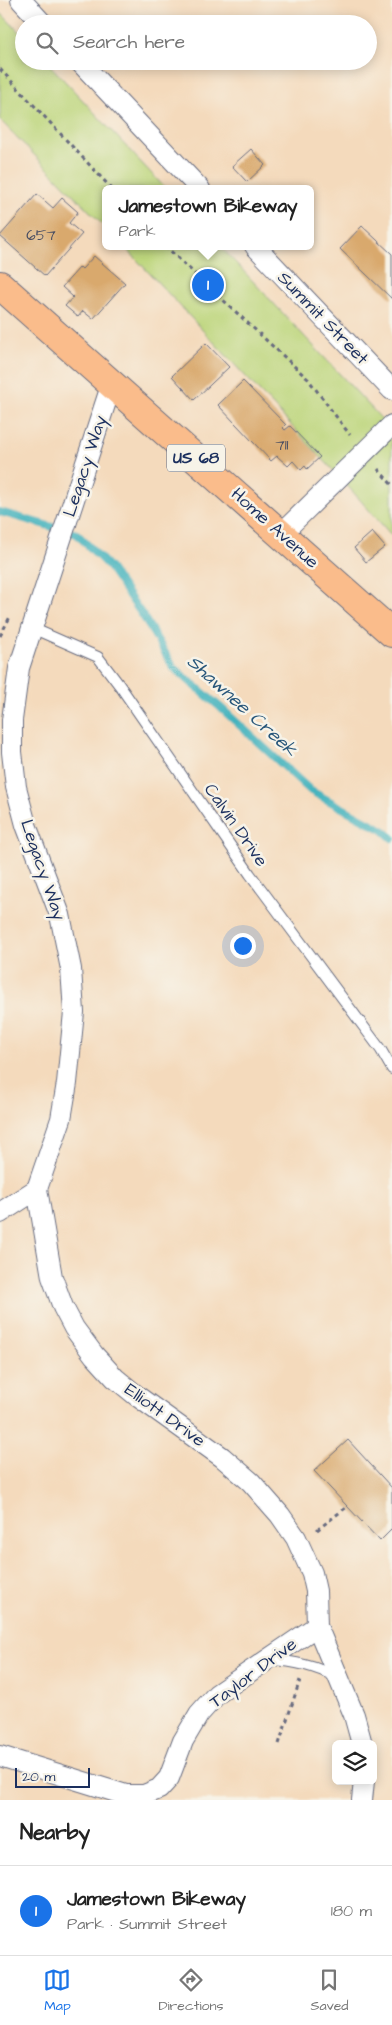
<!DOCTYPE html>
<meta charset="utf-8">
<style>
:root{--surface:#fff;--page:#f6f6f6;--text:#222;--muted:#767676;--line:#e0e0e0;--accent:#1a73e8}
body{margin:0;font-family:"Architects Daughter",sans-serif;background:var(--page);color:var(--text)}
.controls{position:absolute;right:15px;bottom:15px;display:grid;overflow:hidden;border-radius:8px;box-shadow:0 2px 12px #0003}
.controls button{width:45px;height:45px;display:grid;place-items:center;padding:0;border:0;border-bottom:1px solid var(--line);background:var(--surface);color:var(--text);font:25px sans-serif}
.scale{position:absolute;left:15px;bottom:12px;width:75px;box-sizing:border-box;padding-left:5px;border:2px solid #1b2f5e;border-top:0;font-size:14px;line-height:18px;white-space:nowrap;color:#1b2f5e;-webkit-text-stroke:4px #f7f3e8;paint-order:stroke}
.you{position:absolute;left:242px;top:945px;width:18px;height:18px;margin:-12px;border:4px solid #fff;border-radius:50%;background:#1a73e8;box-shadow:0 0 0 8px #1a73e833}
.badge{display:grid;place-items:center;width:32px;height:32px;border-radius:50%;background:var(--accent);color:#fff;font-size:16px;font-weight:700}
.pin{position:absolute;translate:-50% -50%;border:2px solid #fff;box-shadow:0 1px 5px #0006}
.popup{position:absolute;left:102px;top:185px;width:212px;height:65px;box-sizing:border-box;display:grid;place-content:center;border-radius:8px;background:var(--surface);filter:drop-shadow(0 1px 4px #0005);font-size:16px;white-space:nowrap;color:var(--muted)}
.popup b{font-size:19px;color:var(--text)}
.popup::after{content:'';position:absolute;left:50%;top:100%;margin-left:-10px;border:10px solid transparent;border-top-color:var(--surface)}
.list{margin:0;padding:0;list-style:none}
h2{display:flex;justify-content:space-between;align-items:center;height:65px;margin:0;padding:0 20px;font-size:21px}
h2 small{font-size:16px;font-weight:400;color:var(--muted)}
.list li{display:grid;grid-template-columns:32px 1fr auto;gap:15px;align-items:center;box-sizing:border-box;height:90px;padding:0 20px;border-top:1px solid var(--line)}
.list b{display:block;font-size:19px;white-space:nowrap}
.list p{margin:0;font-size:16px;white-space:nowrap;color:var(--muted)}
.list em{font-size:16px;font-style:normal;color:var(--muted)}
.icon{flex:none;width:28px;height:28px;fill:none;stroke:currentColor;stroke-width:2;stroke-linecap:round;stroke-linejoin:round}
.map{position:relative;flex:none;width:392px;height:1800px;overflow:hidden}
.search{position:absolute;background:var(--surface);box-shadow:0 2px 12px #0003;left:15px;right:15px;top:15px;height:55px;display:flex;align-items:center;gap:12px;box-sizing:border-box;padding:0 18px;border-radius:28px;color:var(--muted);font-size:19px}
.sheet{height:155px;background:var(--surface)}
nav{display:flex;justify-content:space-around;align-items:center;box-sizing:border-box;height:70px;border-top:1px solid var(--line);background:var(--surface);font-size:14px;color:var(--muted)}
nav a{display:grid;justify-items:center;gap:2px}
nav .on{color:var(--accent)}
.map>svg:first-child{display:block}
</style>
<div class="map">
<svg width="392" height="1800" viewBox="0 0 392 1800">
<rect width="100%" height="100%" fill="#f7f3e8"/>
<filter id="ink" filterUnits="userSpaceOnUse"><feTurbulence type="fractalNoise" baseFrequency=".02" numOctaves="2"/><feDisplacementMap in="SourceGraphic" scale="10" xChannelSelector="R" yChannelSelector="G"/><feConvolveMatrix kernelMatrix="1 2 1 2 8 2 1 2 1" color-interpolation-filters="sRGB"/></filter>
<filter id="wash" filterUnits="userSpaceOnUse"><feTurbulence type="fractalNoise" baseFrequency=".0096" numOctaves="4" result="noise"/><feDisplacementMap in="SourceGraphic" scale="20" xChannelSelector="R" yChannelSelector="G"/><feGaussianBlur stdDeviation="1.12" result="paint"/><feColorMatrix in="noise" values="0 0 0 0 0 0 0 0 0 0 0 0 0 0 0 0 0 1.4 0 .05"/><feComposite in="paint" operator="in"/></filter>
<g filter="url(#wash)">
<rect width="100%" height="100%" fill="#f4dabc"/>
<path fill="#bcd57a" stroke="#6c826c" d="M0 12 24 37V61H46L166 189H106L105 227 0 120Z
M124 246H220L392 430V536L345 483Z"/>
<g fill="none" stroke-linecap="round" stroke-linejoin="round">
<path stroke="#43b2bd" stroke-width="8" d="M0 512 77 534 109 567 143 616 174 668 220 707 311 791 383 830 392 838"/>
</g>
<g id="blocks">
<path fill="#d9a96d" d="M251 149 265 165 247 182 232 166Z
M37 194 53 208 62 198 78 212 69 223 82 234 45 276 0 236Z
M362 226 392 254V299L340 249Z
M94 256 125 283 93 319 83 311 78 317 65 306 73 297 62 287 80 267 82 269Z
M206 343 229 367 194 400 172 376Z
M243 381 286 425 283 428 285 430 290 426 320 457 307 469 305 466 301 470 293 461 288 466 277 456 271 461 218 405Z
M372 532 385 547 366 562 354 548Z
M348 1440 392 1488V1529L380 1541 314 1471Z"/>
</g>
</g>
<g filter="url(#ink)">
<use href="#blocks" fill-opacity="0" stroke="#676b7f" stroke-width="1"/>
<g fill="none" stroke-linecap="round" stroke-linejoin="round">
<g stroke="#676b7f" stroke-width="12">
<path id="lane" d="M32 628 98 657 120 686 250 874 381 1050 392 1069
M271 1660C295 1661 315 1666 336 1677"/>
</g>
<g stroke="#676b7f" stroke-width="22">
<path id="street" d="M21 0 43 24
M79 61 200 189
M255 246 392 390
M112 383 19 668 12 720V752L16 787 26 825 60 915 71 969 74 1012 67 1083 61 1119 37 1189 52 1277 63 1307 74 1328 94 1355 115 1378 137 1396 222 1457 251 1482 280 1515 296 1538 312 1573 316 1591 317 1626 354 1715 362 1744
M281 534 392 425
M0 1213 37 1189
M0 1756 126 1795H144L159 1789 169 1778 183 1741 199 1714 217 1694 317 1626
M362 1800 364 1781"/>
</g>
<g stroke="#676b7f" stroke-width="30">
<path id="primary" d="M0 285 392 633"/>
</g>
<path stroke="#676b7f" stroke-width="3" stroke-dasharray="4 4" stroke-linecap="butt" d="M0 69 112 189
M165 246 308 379 350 435
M378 469 392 485
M0 636 11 615
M317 1530 348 1506
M279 1744 300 1680"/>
<use href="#lane" stroke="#fff" stroke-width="10"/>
<use href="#street" stroke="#fff" stroke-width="20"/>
<use href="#primary" stroke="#fabc8b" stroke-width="28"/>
</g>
</g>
<g text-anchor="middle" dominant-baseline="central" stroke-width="5" stroke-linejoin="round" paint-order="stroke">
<g font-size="15" fill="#4a4e62">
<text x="41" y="235">657</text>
<text x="282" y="445">711</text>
</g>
<rect fill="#f7f3e8" stroke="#5d6a87" stroke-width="1" x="167" y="444.5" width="58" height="27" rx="4"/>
<g font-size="16" font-weight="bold" fill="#1b2f5e">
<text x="196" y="458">US 68</text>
</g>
<g font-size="18" fill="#1b2f5e" stroke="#f7f3e8">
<text transform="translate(323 318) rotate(46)">Summit Street</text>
<text transform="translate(85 466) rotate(-72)">Legacy Way</text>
<text transform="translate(275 528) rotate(42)">Home Avenue</text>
<text transform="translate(236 825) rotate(55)">Calvin Drive</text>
<text transform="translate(43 870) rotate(71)">Legacy Way</text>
<text transform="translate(165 1415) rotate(36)">Elliott Drive</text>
<text transform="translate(253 1673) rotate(-37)">Taylor Drive</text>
</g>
<g font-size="19" font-style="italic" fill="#27567a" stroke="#f7f3e8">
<text transform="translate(242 706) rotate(42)">Shawnee Creek</text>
</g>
</g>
</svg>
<div class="controls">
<button><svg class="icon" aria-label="layers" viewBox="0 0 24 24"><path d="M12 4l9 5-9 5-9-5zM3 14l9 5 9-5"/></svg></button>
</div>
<div class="scale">20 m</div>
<div class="you"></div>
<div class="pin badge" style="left:208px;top:285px">1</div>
<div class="popup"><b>Jamestown Bikeway</b>Park</div>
<div class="search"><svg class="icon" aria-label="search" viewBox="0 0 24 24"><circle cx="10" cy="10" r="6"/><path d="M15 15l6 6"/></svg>Search here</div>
</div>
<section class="sheet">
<h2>Nearby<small></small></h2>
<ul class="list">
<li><span class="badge">1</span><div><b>Jamestown Bikeway</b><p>Park · Summit Street</p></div><em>180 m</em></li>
</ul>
</section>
<nav>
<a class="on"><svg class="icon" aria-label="map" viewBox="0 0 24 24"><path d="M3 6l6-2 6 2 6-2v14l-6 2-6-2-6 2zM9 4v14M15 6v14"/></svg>Map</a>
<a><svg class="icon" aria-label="directions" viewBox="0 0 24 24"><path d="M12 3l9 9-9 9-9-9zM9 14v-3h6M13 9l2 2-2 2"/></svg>Directions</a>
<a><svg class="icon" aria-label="saved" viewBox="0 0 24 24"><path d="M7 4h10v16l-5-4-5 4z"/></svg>Saved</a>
</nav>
